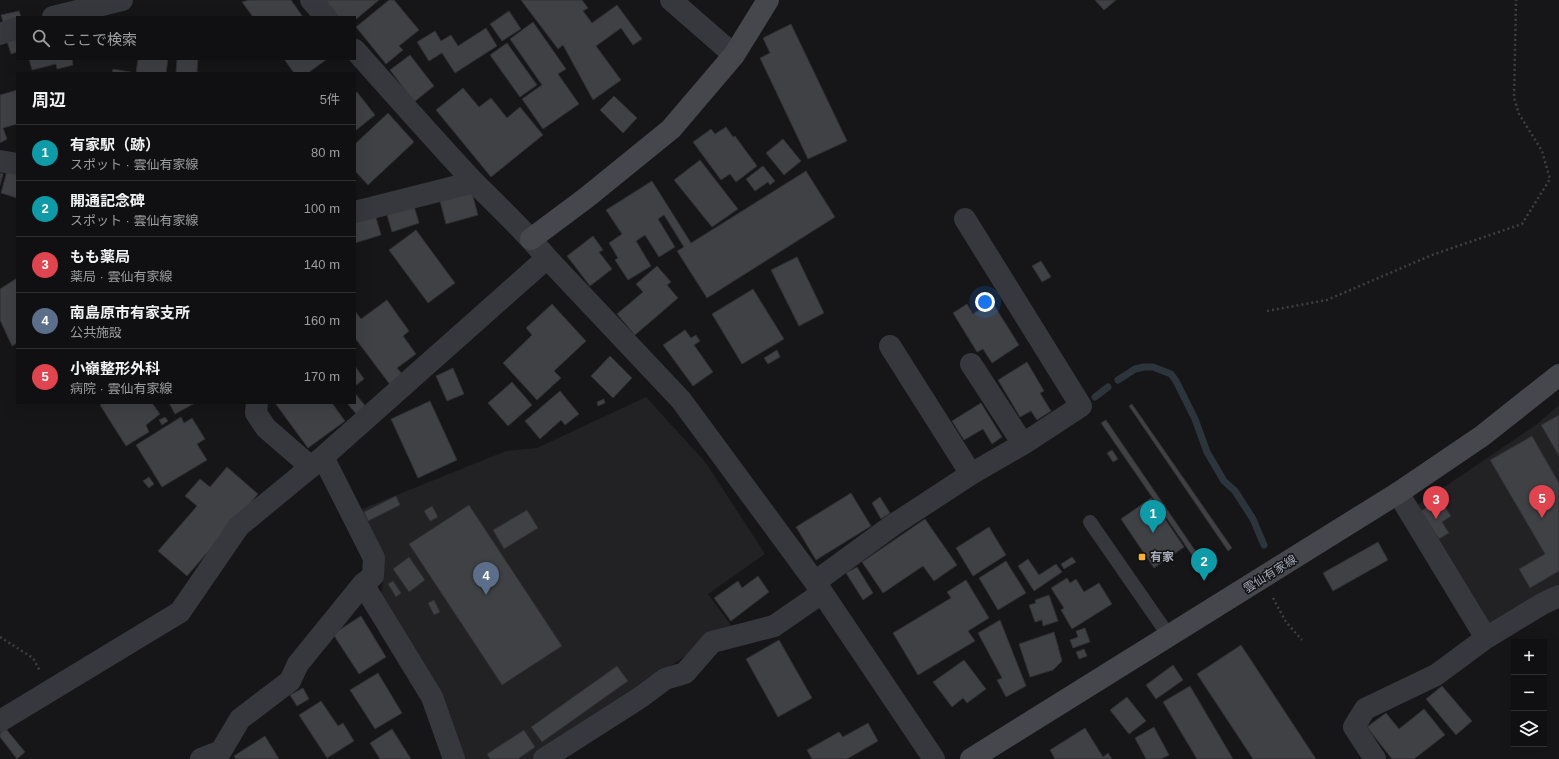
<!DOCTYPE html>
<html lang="ja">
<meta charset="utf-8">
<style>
:root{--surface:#101012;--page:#1e1e20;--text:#f1f3f6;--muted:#9c9d9f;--line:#303032;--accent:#f2b134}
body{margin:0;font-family:Arial,"Noto Sans JP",sans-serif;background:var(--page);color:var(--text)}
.controls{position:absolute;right:12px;bottom:12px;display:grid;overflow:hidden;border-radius:0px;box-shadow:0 4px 16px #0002}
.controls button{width:36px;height:36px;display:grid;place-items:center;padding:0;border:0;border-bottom:1px solid var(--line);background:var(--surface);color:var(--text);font:20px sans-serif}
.you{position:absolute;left:985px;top:302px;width:14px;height:14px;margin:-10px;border:3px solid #fff;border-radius:50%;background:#1a73e8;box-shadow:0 0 0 6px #1a73e833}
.badge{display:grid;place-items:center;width:26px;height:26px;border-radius:50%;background:var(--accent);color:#fff;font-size:13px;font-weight:700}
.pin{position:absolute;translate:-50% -33px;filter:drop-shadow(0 1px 2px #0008)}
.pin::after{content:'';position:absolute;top:21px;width:14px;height:12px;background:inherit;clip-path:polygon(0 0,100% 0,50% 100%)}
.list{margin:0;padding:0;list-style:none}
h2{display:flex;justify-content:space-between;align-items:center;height:52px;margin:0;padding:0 16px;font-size:17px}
h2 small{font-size:13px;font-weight:400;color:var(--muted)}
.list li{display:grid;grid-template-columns:26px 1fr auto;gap:12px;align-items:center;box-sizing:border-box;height:56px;padding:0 16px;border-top:1px solid var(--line)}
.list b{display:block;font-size:15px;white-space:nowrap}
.list p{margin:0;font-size:13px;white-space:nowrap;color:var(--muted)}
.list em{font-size:13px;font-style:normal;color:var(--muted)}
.icon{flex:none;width:22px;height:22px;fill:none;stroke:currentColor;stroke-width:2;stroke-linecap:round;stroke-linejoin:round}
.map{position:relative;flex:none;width:1559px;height:759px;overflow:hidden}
.search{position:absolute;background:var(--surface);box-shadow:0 4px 16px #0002;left:16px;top:16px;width:340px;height:44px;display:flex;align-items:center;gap:10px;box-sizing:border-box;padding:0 14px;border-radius:0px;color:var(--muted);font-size:15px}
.panel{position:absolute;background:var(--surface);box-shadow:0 4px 16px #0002;left:16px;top:72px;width:340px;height:332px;border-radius:0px}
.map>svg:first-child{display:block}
</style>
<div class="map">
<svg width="1559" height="759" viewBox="0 0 1559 759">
<rect width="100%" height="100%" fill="#161618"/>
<path fill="#222225" d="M646 397 706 463 765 554 708 594 731 625 533 759H458L377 598 382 590 384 573 357 511 506 451 537 448Z
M1559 405V589L1489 631 1413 508 1536 425Z"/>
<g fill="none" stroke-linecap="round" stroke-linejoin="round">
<path stroke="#2c353c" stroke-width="7" d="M1118 380 1135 369 1144 367H1153L1171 374 1176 381 1195 419 1207 452 1224 481 1235 491 1253 519 1264 545
M1095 397 1108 387"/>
</g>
<path fill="#404145" stroke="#303034" d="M249 0H291L303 17H253L242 2Z
M325 0H379L355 20V17H338Z
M389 0H394L419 30 399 46 403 50 386 64 356 27Z
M521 0H582L588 8 583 11 592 23 617 5 642 39 633 45 621 28 596 46 621 80 593 100 563 45 558 49Z
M1095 0H1116L1104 10Z
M19 11 21 17H17V22L4 25 1 15Z
M509 11 521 29 502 41 490 24Z
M533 22 566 69 558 74 579 104 543 129 522 99 542 85 510 39Z
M791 24 847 141 808 159 760 58 770 53 763 38Z
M486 28 497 46 455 73 442 53 429 61 417 42 435 31 441 41 451 35 458 46Z
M17 38V52L11 54 7 41Z
M507 43 537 85 520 97 490 55Z
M410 55 434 86 414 102 390 70Z
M29 59H72L73 65 57 69 56 64 32 70Z
M138 59H168L166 73H136Z
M177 59H198L197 72 207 73H176Z
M284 59H327L308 73H294Z
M113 69 136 73H112Z
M463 88 479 107 491 98 507 118 520 107 543 135 491 177 436 110Z
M17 90V124L3 128 7 139 0 143V95Z
M357 92 375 115 355 131V93Z
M614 96 637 118 623 133 600 110Z
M388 113 414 142 368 185 355 171V144Z
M726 127 733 137 735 136 757 166 736 182 730 174 721 180 693 142 711 129 715 134Z
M783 139 801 161 784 175 766 153Z
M700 160 738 209 712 227 674 180Z
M763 166 775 181 770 185 768 182 755 191 746 179Z
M7 171 17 174V198L1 193Z
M806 171 835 217 707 298 677 251 684 247 664 215 658 219 675 247 659 257 645 235 636 241 651 266 628 280 615 260 618 258 609 243 622 234 606 210 652 181 691 243Z
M0 173 3 174 0 185Z
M472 193 478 215 446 224 440 201Z
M414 206 419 223 392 232 387 215Z
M375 214 381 235 355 243V220Z
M416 230 455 283 428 303 389 250Z
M593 236 603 250 599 252 612 269 590 286 567 256Z
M797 257 824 313 799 326 771 270Z
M1041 261 1051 277 1042 282 1032 266Z
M657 266 671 282 667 285 678 298 635 335 617 314 643 292 636 284Z
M17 278V343L12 346 0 320V289Z
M753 289 784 339 742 364 712 314Z
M387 300 409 331 403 336 416 354 397 368 404 376 391 386 355 338V311L361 319Z
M992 302 1019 345 992 363 983 349 977 352 953 313 967 304 973 314Z
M552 304 586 341 554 371 561 378 537 400 503 363 532 335 526 328Z
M685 330 691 338 696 335 700 341 694 345 713 372 693 386 663 345Z
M777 350 780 357 768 364 764 358Z
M610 356 632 378 613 398 591 376Z
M1027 362 1044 391 1040 393 1051 411 1037 420 1031 411 1020 417 998 380Z
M355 366 364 379 355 386Z
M453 368 464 394 447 401 436 376Z
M512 382 532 405 508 426 488 403Z
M560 391 579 414 565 425 561 420 540 439 525 421Z
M355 393 366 407 357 415 347 403H355Z
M604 399 605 403 598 406 597 402Z
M430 401 457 460 418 478 391 419Z
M103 403H152L160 414 146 425 149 432 126 446 100 405Z
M169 403H195L175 414Z
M275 403H332L345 421 308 448Z
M981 403 1002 437 992 444 983 429 964 440 952 421Z
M1132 404 1232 548 1228 551 1129 406Z
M1559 415V456L1541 425Z
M165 417 168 421 162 425 159 420Z
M181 417 184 423 192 418 205 439 197 444 207 460 162 487 136 445Z
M1106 420 1207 568 1203 571 1101 423Z
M1532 436 1559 483V571L1530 588 1519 569 1545 554 1490 460Z
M1112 450 1118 459 1113 462 1107 453Z
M227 467 258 494 187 576 158 551 197 506 185 496 200 479 210 487Z
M149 477 154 484 149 488 143 481Z
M851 493 871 526 816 560 796 527Z
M396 496 400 505 368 521 364 512Z
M880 497 890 513 881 519 872 503Z
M1151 498 1184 547 1154 568 1121 519Z
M1440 499 1451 516 1442 522 1449 533 1439 539 1421 511Z
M469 505 562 646 502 685 409 544Z
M432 506 438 517 430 521 424 511Z
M527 510 538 528 504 549 493 530Z
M925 519 957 565 934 581 923 566 883 593 862 562Z
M989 527 1006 555 973 576 956 548Z
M1378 542 1388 560 1333 591 1323 573Z
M409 557 425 580 409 592 393 569Z
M1072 557 1076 562 1064 569 1061 564Z
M1028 559 1039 575 1056 564 1062 572 1034 591 1018 566Z
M1006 561 1026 593 998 610 979 578Z
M857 567 873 593 863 600 846 573Z
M758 576 769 592 731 621 714 598 738 581 742 588Z
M1067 578 1070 583 1076 579 1084 592 1099 583 1112 604 1072 629 1061 610 1064 608 1051 588Z
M966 580 989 618 968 631 975 641 918 675 893 633 951 598 947 592Z
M393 581 401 593 396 597 388 584Z
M1049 595 1058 621 1043 626 1042 620 1035 622 1029 605 1036 603 1035 600Z
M434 600 440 612 434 615 428 603Z
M361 616 386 657 359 674 333 634Z
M1000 620 1026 686 1006 697 997 680 1002 678 978 633Z
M1085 628 1090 642 1073 648 1070 640 1078 637 1076 631Z
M1054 632 1062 661 1053 670 1030 677 1019 644Z
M779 640 812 698 778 717 746 659Z
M1241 645 1316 759H1253L1197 674Z
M1084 649 1087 656 1079 659 1076 652Z
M964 660 986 689 967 703 963 698 952 707 933 682Z
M1173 665 1183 680 1156 699 1146 685Z
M617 666 628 681 542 742 531 727Z
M378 673 402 713 375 729 350 690Z
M1190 686 1233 759H1197L1163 702Z
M1442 686 1472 721 1456 735 1426 699Z
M303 688 309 699 297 706 290 695Z
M1127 697 1146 721 1129 734 1110 710Z
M321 701 338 726 343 723 354 741 327 758 299 715Z
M1424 709 1445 735 1414 759H1392L1367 727 1386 713 1399 729Z
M868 723 878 741 847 759H812L807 750 839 732 843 737Z
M1154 727 1169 755 1161 759H1146L1135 738Z
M1085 728 1103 757 1108 753 1112 759H1055L1050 750Z
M6 729 25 752 17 759 0 737V733Z
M392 729 411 759H380L370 743Z
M524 730 535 747 518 759H490L487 754Z
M265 736 279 759H236L234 756Z"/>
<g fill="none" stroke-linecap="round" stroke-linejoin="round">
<path stroke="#3d3f44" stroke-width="2.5" stroke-dasharray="2 3" stroke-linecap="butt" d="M1267 311 1327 300 1432 255 1522 224 1550 179 1542 151 1519 114 1514 98 1516 0
M1273 598 1286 622 1302 640
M0 637 33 658 40 671"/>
<path stroke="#37383d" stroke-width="14" d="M1090 522 1169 636"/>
<path stroke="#37383d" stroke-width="22" d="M311 0 326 17
M671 0 734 55
M53 17 122 0
M0 34 17 28
M355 50C394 94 433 138 473 181 498 206 524 230 547 258L681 400 815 582 934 759
M0 161 17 164
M355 212 474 182
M890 346 971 474
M971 364 1023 444
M257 403 256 413 266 428 311 467
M1398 493 1486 638
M815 582 893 525 971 474 1023 444 1081 406 965 219
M363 584 432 697 454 759
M0 721 180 612 239 526 323 457 547 258
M201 759 221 751 240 719 290 681 298 664 363 584 373 576 374 558 323 457
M544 759 641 697 665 679 685 673 712 642 774 626 822 593
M1375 759 1354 727 1365 709 1436 675 1486 638 1542 604 1559 596"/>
<path stroke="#45474d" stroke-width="22" d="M531 239 586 198 671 129 734 55 768 0
M971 759 1398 493 1482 436 1559 375"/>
</g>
<rect fill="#f2b134" stroke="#111113" stroke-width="1.5" x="1138" y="553" width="8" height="8" rx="2"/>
<g text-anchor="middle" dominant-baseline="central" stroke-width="3" stroke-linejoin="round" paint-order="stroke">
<g font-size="12" font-weight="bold" fill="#a8adb8" stroke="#111113" text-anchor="start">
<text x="1150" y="557">有家</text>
</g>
<g font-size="12" fill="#a8adb8" stroke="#111113">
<text transform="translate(1270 574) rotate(-32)">雲仙有家線</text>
</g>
</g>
</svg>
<div class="controls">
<button>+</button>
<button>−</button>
<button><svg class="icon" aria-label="layers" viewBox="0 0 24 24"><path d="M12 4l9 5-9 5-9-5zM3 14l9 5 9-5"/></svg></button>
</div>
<div class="you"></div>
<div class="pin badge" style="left:1153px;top:533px;background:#0f9aa8">1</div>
<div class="pin badge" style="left:1204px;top:581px;background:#0f9aa8">2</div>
<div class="pin badge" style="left:1436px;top:519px;background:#e0444e">3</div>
<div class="pin badge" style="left:486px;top:595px;background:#5c6f8a">4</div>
<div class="pin badge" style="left:1542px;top:518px;background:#e0444e">5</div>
<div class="search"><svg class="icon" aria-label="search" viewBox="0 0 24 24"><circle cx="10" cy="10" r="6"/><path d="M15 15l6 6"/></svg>ここで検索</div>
<section class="panel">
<h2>周辺<small>5件</small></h2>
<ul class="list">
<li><span class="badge" style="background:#0f9aa8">1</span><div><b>有家駅（跡）</b><p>スポット · 雲仙有家線</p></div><em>80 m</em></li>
<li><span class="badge" style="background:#0f9aa8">2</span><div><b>開通記念碑</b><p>スポット · 雲仙有家線</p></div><em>100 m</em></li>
<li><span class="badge" style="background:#e0444e">3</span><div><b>もも薬局</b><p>薬局 · 雲仙有家線</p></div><em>140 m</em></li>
<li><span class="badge" style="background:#5c6f8a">4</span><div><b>南島原市有家支所</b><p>公共施設</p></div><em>160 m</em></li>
<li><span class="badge" style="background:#e0444e">5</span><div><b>小嶺整形外科</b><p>病院 · 雲仙有家線</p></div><em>170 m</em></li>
</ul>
</section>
</div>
